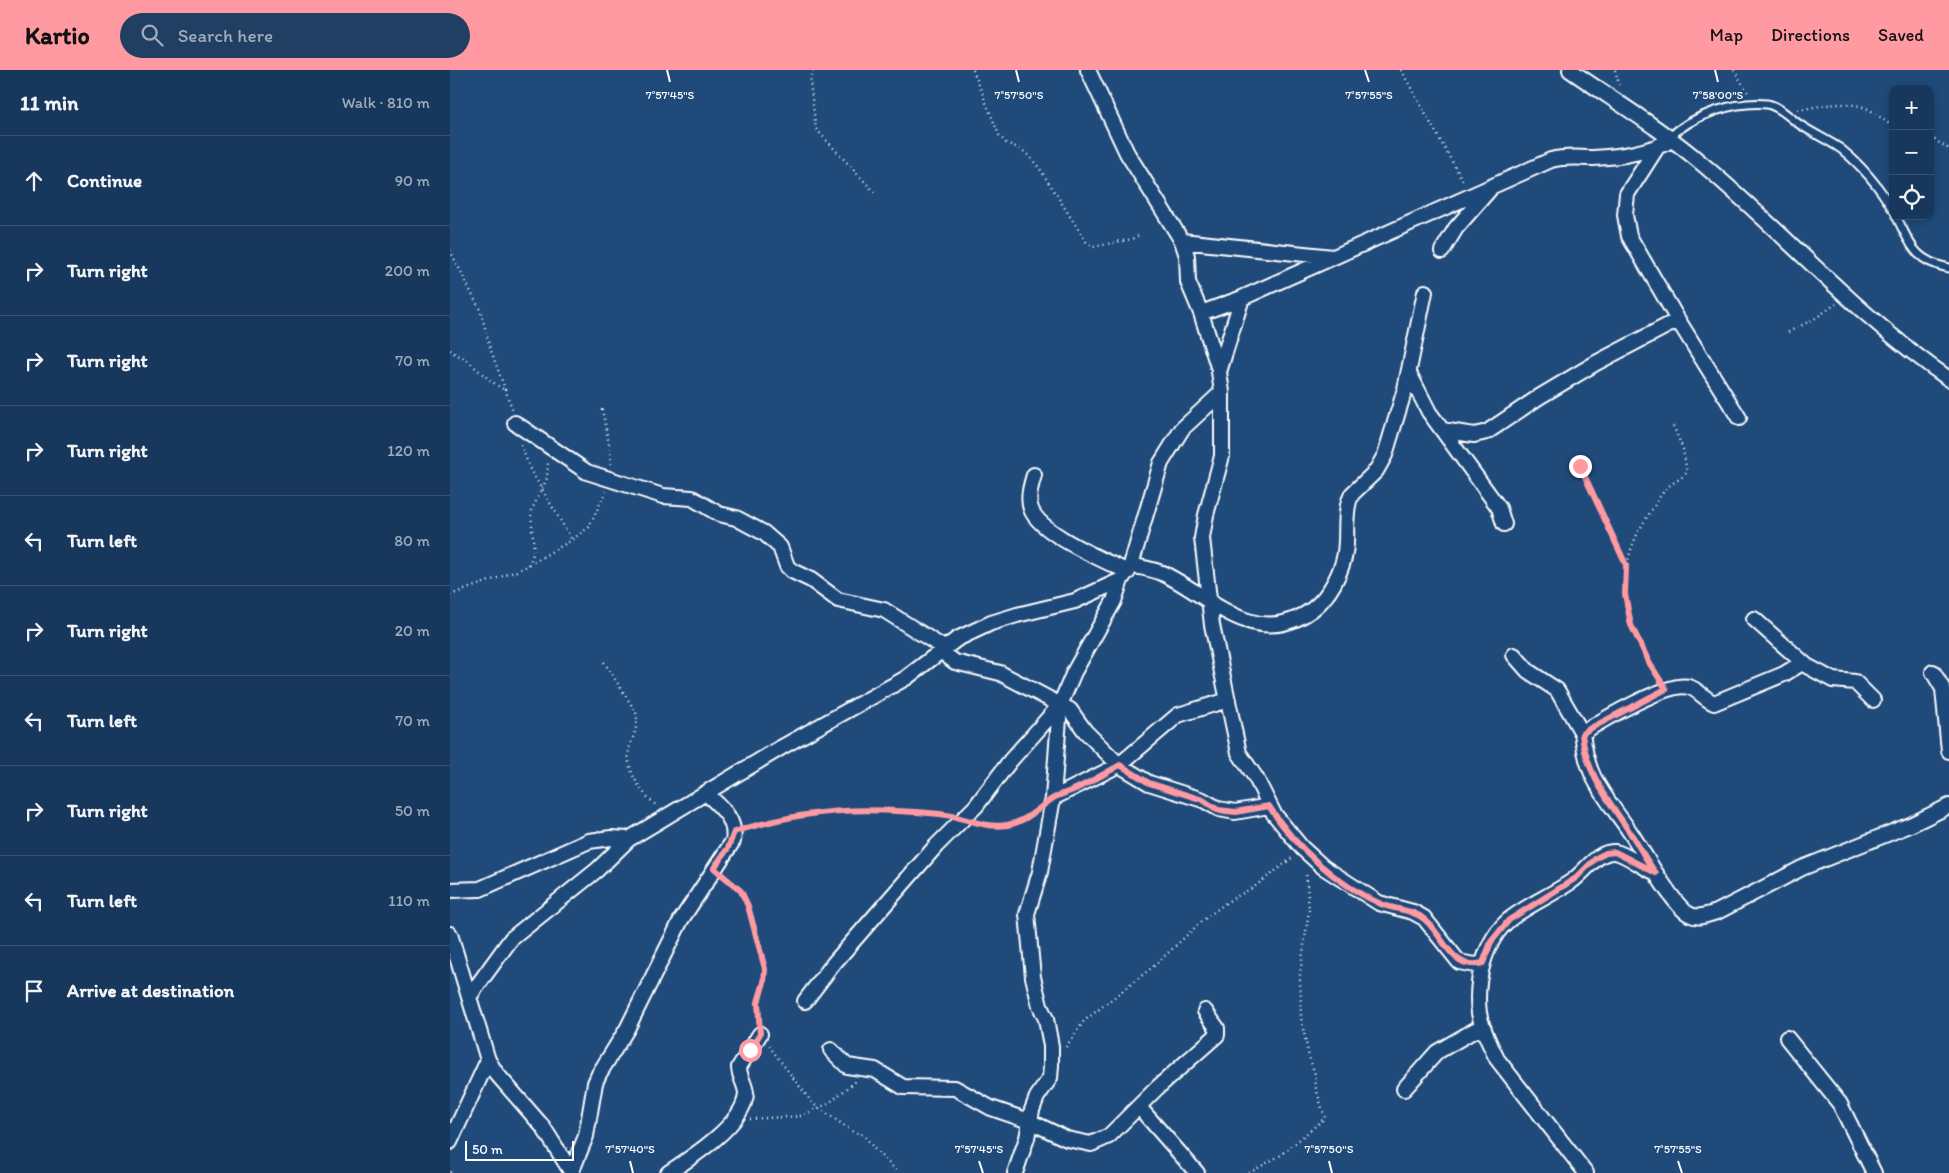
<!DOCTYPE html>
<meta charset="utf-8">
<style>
:root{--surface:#17385c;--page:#203f62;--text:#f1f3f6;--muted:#9eacbb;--line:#365272;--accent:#ff9aa2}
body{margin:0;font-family:Itim,sans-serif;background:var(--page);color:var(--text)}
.controls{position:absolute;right:15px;top:15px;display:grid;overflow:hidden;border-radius:10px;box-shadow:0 2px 8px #0003}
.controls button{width:45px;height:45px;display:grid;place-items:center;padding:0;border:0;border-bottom:1px solid var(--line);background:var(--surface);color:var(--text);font:25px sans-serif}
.scale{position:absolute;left:15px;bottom:12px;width:109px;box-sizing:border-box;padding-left:5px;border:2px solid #fff;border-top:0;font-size:14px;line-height:18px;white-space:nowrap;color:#fff;-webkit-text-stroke:4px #1f4a7a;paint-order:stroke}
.stop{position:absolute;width:15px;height:15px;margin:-11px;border:4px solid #ff9aa2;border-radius:50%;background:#fff}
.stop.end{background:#ff9aa2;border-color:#fff;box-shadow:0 1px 5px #0008}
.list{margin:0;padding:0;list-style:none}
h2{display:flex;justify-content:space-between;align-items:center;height:65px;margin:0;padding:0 20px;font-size:21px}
h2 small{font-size:16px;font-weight:400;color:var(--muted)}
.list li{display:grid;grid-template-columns:32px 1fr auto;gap:15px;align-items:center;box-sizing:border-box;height:90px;padding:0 20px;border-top:1px solid var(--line)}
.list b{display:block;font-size:19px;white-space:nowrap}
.list em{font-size:16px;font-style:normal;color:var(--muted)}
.icon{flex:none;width:28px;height:28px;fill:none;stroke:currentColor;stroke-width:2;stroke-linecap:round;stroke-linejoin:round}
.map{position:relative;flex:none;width:1499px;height:1103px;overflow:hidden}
header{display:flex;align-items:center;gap:30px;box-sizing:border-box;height:70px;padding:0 25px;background:var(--accent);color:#111}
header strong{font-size:24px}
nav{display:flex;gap:28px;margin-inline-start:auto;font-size:18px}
.search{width:350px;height:45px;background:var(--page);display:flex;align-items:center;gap:12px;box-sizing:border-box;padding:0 18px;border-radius:28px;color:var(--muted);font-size:19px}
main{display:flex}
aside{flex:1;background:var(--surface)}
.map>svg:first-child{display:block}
</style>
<header>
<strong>Kartio</strong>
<div class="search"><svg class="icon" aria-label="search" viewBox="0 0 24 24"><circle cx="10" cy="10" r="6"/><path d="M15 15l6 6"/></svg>Search here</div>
<nav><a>Map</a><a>Directions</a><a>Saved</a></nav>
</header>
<main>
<aside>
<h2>11 min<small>Walk · 810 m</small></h2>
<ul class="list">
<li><svg class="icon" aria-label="ahead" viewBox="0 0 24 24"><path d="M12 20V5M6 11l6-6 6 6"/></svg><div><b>Continue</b></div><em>90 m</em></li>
<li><svg class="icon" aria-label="right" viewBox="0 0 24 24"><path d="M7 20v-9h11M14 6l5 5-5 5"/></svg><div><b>Turn right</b></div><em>200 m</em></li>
<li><svg class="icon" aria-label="right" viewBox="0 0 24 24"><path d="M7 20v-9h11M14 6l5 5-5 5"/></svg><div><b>Turn right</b></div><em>70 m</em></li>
<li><svg class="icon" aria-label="right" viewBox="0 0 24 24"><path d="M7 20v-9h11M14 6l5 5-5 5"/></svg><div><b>Turn right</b></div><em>120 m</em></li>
<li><svg class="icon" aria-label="left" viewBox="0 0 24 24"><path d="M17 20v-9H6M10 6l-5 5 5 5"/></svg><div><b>Turn left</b></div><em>80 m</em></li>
<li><svg class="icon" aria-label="right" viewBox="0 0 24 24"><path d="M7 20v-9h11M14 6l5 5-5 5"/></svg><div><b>Turn right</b></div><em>20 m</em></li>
<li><svg class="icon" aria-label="left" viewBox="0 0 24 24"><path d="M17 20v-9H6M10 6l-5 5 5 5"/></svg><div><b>Turn left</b></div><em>70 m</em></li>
<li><svg class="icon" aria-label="right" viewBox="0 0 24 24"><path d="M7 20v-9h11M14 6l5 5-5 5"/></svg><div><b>Turn right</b></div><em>50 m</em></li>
<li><svg class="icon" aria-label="left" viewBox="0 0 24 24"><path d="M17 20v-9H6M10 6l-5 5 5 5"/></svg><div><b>Turn left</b></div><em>110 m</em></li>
<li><svg class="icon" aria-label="arrive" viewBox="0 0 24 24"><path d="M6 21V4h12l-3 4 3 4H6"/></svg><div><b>Arrive at destination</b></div></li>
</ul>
</aside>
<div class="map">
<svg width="1499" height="1103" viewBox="0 0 1499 1103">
<rect width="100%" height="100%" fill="#1f4a7a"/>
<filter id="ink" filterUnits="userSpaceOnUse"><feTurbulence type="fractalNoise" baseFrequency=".02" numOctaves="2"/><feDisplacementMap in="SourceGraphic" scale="10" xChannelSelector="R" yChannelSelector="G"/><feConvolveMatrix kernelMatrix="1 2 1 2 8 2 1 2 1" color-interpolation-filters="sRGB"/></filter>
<g filter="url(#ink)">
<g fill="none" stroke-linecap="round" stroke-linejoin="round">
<g stroke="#fff" stroke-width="11">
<path id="service" d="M1219 68C1242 45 1284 31 1317 34 1329 36 1339 47 1349 54 1362 63 1378 70 1391 79 1411 95 1430 118 1443 140
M1446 146C1461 175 1464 191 1499 198"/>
</g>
<g stroke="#fff" stroke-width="18">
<path id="minor" d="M638 0 677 83 732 171 737 186 738 212 751 243 769 300
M1120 0C1163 30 1210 58 1250 92 1335 163 1407 246 1499 309
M1206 79 1177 124 1175 145 1179 166 1228 250 1289 348
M732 171 883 187
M992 181 1006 158 1040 119
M751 243 792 228
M959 303 979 342 1049 438 1054 454
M772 322V386L756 445 752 468 762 555 789 683 806 708 824 744 852 778 873 797 929 833 963 842 974 848 1009 892 1025 895 1033 893
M65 353 137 402 213 426 242 428 269 444 286 448 314 463 330 477 337 496 342 501 361 510 388 530 434 540 494 578 497 586 505 592 550 603 620 640 635 661 669 695 699 713 753 730 769 739 785 742 819 736
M992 360 1024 365 1037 362 1089 327 1146 293 1228 250
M584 405C581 415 577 428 581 439 590 464 654 490 678 502
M681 495C692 498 704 499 714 504 757 524 797 572 848 548 870 538 884 518 892 495 900 474 893 452 899 431L902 424 926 401 935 385 955 319 975 222
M1304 549 1357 596 1383 610 1405 612 1423 630
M1064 585 1078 601 1107 620 1132 663
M1352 593 1334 604 1264 633C1254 629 1249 620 1239 617 1218 611 1151 651 1132 663 1134 679 1137 694 1144 708 1154 728 1168 744 1180 762 1192 779 1224 839 1241 845 1249 849 1259 844 1267 842L1352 798 1460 755 1499 736
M1483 602 1493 619 1499 681
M603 728 669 695 728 645 778 630
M0 820 30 819 139 771 161 768 179 769
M0 864 38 990 46 1003 93 1057 122 1103
M19 927 61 869 147 800 179 769 332 677 456 608 507 569 541 553 567 545 625 531 671 510 681 495 711 393 732 359 772 322 769 302 792 228 1101 90C1116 86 1128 88 1143 88 1171 87 1197 83 1222 70
M355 931 384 893 486 776 526 736 560 691 610 635
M1337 968 1390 1034 1424 1103
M381 980 397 996 425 1000 453 1017 505 1018 541 1038 579 1051 617 1069 641 1074 659 1066 707 1018 767 965V958L755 941
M954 1019 987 982 1025 960 1034 959
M689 1037 747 1103
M0 1072 38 990
M121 1103 136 1066 145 1013 149 1004 177 959 231 850 283 771C287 750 271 737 257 724
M218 1103C241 1088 294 1054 296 1024 296 1015 289 1007 289 997L310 964
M565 1103 577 1068 582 1040 587 1027 600 1008 601 996V976L596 949 590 936 583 907 577 844 590 802 603 728 610 635 624 602 664 531 671 510
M1136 1103 1047 989C1040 975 1032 959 1029 943 1025 912 1034 870 1060 849 1079 834 1102 825 1122 811 1134 803 1148 780 1165 782 1176 784 1191 796 1202 801"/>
</g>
<path stroke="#fff" stroke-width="2.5" stroke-dasharray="1 4" stroke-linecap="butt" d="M363 0 360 12 366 59 425 123
M523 0 549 65 556 73 571 79 579 86 590 99 637 173 643 177 682 169 691 164
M951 0 1014 113
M1165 0 1169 15
M1284 0 1298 23
M1348 40C1370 36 1394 30 1416 38 1425 42 1434 51 1443 56
M1480 67 1499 79
M0 180 31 242 40 278 63 341
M1338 262 1364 249 1386 234
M0 280C5 285 11 286 17 290 30 302 41 312 56 321
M152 339 160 379 161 396
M71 375 80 399 122 470
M1130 396 1175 494
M79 495 84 481 81 442 97 408 98 392
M0 525 70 500 122 470 139 457 156 421
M154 592 186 642C189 654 184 664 180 676 173 698 192 724 208 737
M1208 607C1171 549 1160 501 1201 441 1206 434 1210 425 1216 419 1222 412 1232 409 1237 402L1233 379 1222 353
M528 752C549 758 569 756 586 742
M296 758C349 741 402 737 456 742 470 743 485 743 498 746
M274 807C280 811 285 813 289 819 299 832 315 885 315 901 315 919 307 933 309 951
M319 976 363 1034 402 1061 414 1065 425 1080 449 1103
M616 977 634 951 704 896 752 851 777 832 804 817 842 788
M300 1049 352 1046 379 1033 406 1011
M0 1102 1 1103
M799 1103 831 1085 875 1048 866 1018 865 1004 859 987 851 948 850 904 859 840 856 802"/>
<use href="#service" stroke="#1f4a7a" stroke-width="7"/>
<use href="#minor" stroke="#1f4a7a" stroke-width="14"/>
</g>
</g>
<g fill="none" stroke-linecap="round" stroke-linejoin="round" filter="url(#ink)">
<path stroke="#ff9aa2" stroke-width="6" d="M300 980 310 964 308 932 314 912 315 899 298 836 291 821 264 798 278 778 284 762C358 738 414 737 490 744 512 746 534 759 557 755 576 752 587 739 602 729 608 725 616 723 623 720 639 713 654 704 670 695L699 713 753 730 768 740 786 742 819 736C844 776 887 815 931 834 945 840 962 839 974 849 995 866 1000 901 1033 893L1041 872 1059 850 1126 808 1146 788 1156 783 1165 782 1206 803C1196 791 1190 777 1181 764 1159 731 1136 704 1132 664L1139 659 1216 619 1200 594 1181 555 1175 524 1176 495 1130 396"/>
</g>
<path fill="none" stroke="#fff" stroke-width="2" d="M217 0 220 12M566 0 569 12M915 0 919 12M1265 0 1268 12M180 1091 183 1103M529 1091 533 1103M879 1091 882 1103M1228 1091 1232 1103"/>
<g font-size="12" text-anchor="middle" fill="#fff" stroke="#1f4a7a" stroke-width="5" stroke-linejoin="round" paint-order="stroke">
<text x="220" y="29">7°57'45"S</text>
<text x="569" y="29">7°57'50"S</text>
<text x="919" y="29">7°57'55"S</text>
<text x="1268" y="29">7°58'00"S</text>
<text x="180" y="1083">7°57'40"S</text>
<text x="529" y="1083">7°57'45"S</text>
<text x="879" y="1083">7°57'50"S</text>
<text x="1228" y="1083">7°57'55"S</text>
</g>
</svg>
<div class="controls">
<button>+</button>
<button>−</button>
<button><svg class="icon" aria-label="locate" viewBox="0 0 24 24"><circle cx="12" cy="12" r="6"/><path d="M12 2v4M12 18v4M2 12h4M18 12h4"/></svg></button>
</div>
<div class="scale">50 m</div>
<div class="stop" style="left:300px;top:980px"></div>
<div class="stop end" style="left:1130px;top:396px"></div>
</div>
</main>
